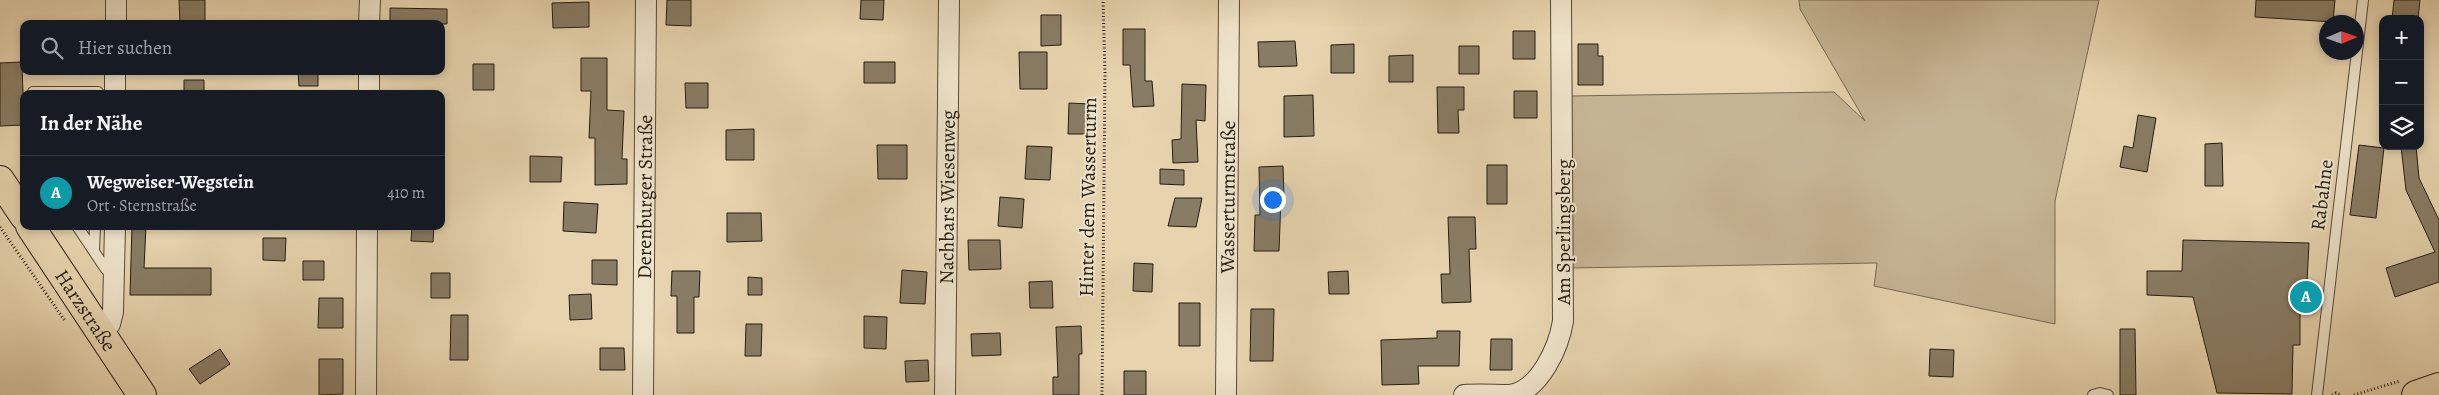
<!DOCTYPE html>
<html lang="de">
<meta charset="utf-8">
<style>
:root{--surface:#171b24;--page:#20242c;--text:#f1f3f6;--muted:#9ea1a6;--line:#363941;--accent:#ea580c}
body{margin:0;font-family:Alegreya,serif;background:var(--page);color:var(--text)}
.controls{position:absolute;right:15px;top:15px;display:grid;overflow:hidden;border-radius:10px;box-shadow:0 2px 8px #0003}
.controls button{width:45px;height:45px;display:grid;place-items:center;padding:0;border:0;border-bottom:1px solid var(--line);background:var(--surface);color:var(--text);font:25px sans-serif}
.compass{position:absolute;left:2319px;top:15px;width:45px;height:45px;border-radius:50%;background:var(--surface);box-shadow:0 2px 8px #0003;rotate:88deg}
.you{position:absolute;left:1272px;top:199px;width:18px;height:18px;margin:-12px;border:4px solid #fff;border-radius:50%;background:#1a73e8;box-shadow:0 0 0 8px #1a73e833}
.badge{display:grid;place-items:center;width:32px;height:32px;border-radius:50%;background:var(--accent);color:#fff;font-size:16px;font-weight:700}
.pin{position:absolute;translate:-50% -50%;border:2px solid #fff;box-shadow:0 1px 5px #0006}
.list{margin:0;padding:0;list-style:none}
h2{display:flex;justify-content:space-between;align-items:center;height:65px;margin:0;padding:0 20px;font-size:21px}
h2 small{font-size:16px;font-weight:400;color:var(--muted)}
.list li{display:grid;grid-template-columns:32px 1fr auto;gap:15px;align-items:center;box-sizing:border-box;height:75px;padding:0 20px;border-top:1px solid var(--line)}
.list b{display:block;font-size:19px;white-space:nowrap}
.list p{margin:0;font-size:16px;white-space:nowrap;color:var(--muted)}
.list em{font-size:16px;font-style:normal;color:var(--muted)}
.icon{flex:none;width:28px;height:28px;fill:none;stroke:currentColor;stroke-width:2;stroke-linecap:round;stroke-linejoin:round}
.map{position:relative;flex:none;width:2439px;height:395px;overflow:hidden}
.search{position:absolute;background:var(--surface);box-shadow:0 2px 8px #0003;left:20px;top:20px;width:425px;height:55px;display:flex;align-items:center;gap:12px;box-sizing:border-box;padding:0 18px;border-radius:10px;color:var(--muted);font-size:19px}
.panel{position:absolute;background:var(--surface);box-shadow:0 2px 8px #0003;left:20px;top:90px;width:425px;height:140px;border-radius:10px}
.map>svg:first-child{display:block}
</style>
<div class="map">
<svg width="2439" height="395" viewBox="0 0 2439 395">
<rect width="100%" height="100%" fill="#e7d4ae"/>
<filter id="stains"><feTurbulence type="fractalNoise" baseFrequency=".004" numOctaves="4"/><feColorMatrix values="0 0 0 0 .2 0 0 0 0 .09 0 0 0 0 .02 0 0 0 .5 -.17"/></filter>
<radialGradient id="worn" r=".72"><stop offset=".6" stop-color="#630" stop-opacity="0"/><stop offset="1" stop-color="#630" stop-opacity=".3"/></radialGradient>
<path fill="#c6b594" stroke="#756854" d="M1799 0H2099L2055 201V324L1874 286 1877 263 1569 268 1570 96 1834 92 1865 121 1800 9Z"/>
<path fill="#897c64" stroke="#241c13" d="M179 0H205V24H180Z
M667 0H691V26L666 25Z
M861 0H884L883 20 860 19Z
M2256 0H2335L2333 22 2255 17Z
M2394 0H2420L2418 19H2392Z
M589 2V27L553 28 552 3Z
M390 8 447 9V24H390Z
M1041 15H1061V45L1041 46Z
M1123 29H1145V81H1152L1154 106 1133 107 1130 65H1123Z
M1513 31H1535V59H1513Z
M1295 41 1297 66 1259 67 1258 42Z
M1354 44V73H1331V45Z
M1578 44H1598V56H1603V85H1578Z
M1459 46H1479V74H1459Z
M1019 52H1047V89H1020Z
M1413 55V82H1389V56Z
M581 58H607V110L624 111 622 159H627V184L595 185V138H589L591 91H581Z
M22 62 24 125 0 126V63Z
M864 62H895V83H864Z
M473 64H494V90H473Z
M298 71H318V86H299Z
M184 80H204V94H184Z
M685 83H708V108H686Z
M1182 84 1206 85 1205 121 1196 120 1198 162 1173 163 1172 140 1181 139Z
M1437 87H1464V110H1458L1459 133H1438Z
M1514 91H1537V118H1514Z
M1313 95 1314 136 1284 137V96Z
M1069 103 1090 104 1089 134H1068Z
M2138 115 2156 118 2147 172 2120 167 2124 146 2133 148Z
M754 129V160H726V130Z
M2222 143 2223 186H2205V144Z
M877 145H907V179H878Z
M2359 145 2384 148 2376 218 2350 215Z
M1027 146 1052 147 1050 180 1025 179Z
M2401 146H2416L2419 178 2439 220V282L2395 297 2386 268 2435 252 2406 190Z
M530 156 562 157 561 182H530Z
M1487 165H1507V204H1487Z
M1283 166 1284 198H1281L1279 251H1254L1255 215H1260L1259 167Z
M1160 169 1184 170V185L1160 184Z
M1000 197 1024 199 1022 228 998 226Z
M1175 198H1202L1196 227 1168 226Z
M564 202 598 204 596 233 563 231Z
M727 213H761L762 241 727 242Z
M1448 217H1475L1476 249H1469L1471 302 1442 303 1441 274H1450Z
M132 226H146L144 268H211V295H130Z
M412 226H434L433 242 411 241Z
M263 238H286L285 261 263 260Z
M968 240H1000L1001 269 969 270Z
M2183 240 2309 243 2307 282H2300V345H2293L2292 394 2217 393 2193 297 2147 295V271H2182Z
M592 260H617V285L592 284Z
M303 261H324V280H303Z
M1134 263 1153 264 1152 292 1133 291Z
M902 270 927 272 925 304 900 303Z
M672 271H700L699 297H694V333H677V296H671Z
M1348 271 1349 294H1329L1328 272Z
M431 273H450V298H431Z
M748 277 762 278V295H748Z
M1052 281 1053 308H1030L1029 282Z
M591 294 592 319 570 320 569 295Z
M319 298H343V328H318Z
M1179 303H1200V346H1179Z
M1251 309H1274L1273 361H1250Z
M451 315H468V360H450Z
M864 316 887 317 886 349 864 348Z
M746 324H762L761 356H745Z
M1081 326 1082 354H1079V395H1053V377H1058L1056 327Z
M2120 329H2135L2136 395H2120Z
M1437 331H1460L1459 366H1418L1419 384 1382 385 1381 340 1437 338Z
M1000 333 1001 355 972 356 971 334Z
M1491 339H1512V370H1490Z
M600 348H624L625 370H600Z
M220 349 230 364 200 384 189 369Z
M1930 349 1954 350 1953 377 1929 376Z
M319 359H343V394L319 395Z
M928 360 929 381 906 382 905 361Z
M1124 371H1146V395H1124Z"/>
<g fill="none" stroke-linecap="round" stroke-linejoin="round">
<g stroke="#554a3a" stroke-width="12">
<path id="service" d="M33 94V92H98V94
M77 226 105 268 113 277
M94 251 95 226
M2093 395 2100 393 2108 395
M2317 395 2363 0"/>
</g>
<g stroke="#554a3a" stroke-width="22">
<g id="minor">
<path d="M116 24V0"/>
<path d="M369 24 370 0"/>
<path d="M115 94V71"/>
<path d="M369 94V71"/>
<path d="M102 335 110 324 113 312 115 226"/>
<path d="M366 395 367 226"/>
<path id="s1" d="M643 395 646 0"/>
<path id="s2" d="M945 395 949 0"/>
<path id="s3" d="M1226 395 1229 0"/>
<path d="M1464 395C1479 394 1495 395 1510 395 1540 391 1559 346 1563 321L1561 0"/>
</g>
</g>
<g stroke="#241c13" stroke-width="30">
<g id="primary">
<path d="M0 180 24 216"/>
<path id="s4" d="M30 226 142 395"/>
<path d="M2416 395 2439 387"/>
</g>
</g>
<path stroke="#241c13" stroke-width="3" stroke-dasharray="1 2.5" stroke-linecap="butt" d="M0 227 65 321
M1102 395 1105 73 1103 0
M2332 395 2336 393 2341 395
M2354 395 2400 381"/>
<use href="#service" stroke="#efe3ca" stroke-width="10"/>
<use href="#minor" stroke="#efe3ca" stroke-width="20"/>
<use href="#primary" stroke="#e7d4ae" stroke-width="28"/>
</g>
<g text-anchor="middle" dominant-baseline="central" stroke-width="4" stroke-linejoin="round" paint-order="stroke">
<g font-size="20" fill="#241c13" stroke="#efe3ca">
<text transform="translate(2322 195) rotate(-83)">Rabahne</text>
<text transform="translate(1088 197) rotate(-89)">Hinter dem Wasserturm</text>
<text stroke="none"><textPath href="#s3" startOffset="198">Wasserturmstraße</textPath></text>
<text stroke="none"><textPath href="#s1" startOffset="198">Derenburger Straße</textPath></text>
<text stroke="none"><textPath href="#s2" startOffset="198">Nachbars Wiesenweg</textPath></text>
<text transform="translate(1563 232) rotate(-90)">Am Sperlingsberg</text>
<text stroke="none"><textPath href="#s4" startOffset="101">Harzstraße</textPath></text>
</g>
</g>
<rect width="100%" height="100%" filter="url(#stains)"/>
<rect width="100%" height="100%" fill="url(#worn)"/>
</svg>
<div class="controls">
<button>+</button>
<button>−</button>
<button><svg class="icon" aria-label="layers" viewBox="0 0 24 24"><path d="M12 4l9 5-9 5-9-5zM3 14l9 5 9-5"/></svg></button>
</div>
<svg class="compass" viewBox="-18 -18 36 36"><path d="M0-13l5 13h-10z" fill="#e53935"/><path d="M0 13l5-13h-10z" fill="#9ea1a6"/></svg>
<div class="you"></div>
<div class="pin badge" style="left:2306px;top:297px;background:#0f9aa8">A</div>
<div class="search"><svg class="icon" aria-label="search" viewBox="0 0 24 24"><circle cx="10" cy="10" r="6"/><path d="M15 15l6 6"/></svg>Hier suchen</div>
<section class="panel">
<h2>In der Nähe<small></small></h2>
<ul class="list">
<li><span class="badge" style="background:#0f9aa8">A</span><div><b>Wegweiser-Wegstein</b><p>Ort · Sternstraße</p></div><em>410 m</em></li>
</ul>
</section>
</div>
